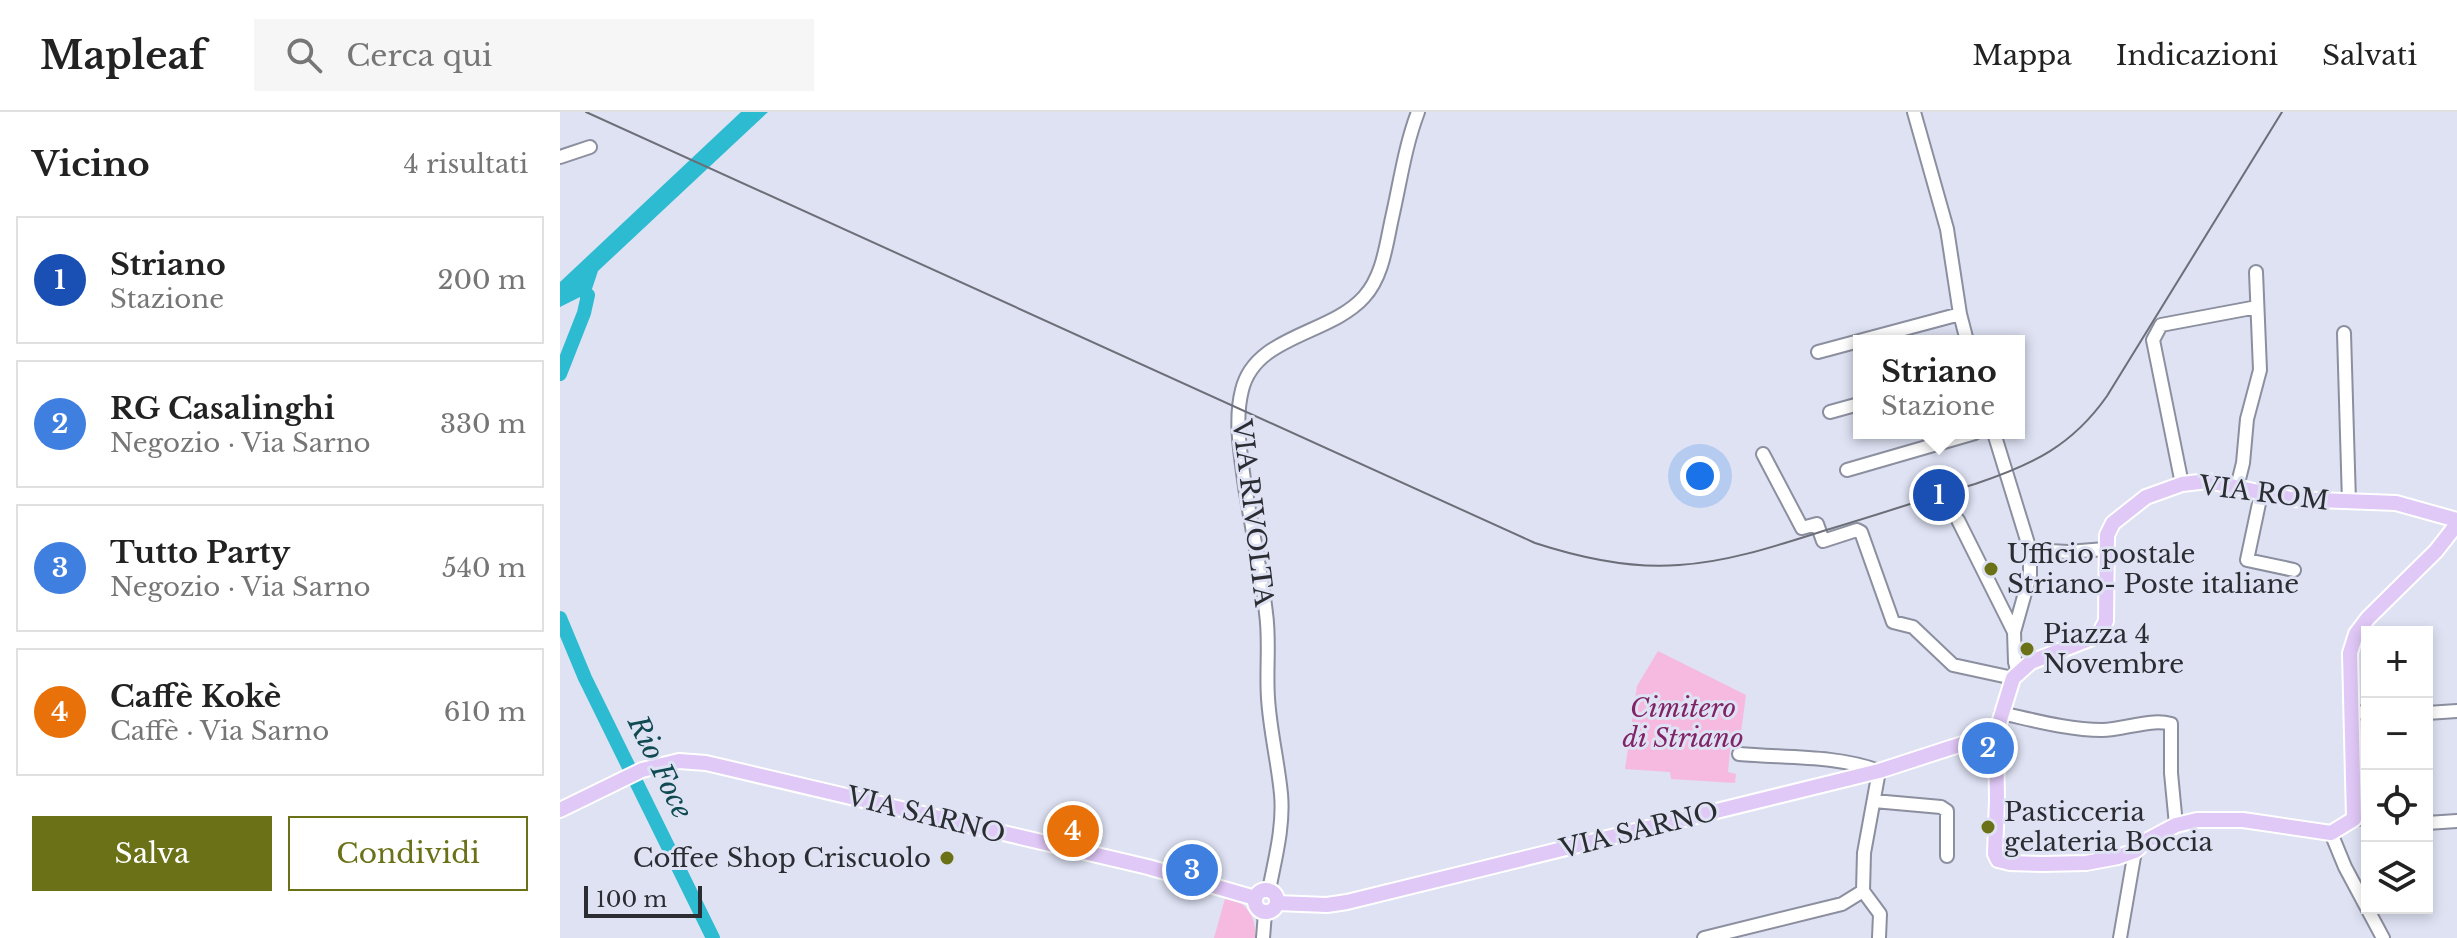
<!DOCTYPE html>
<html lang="it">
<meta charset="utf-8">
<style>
:root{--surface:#fff;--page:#f6f6f6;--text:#222;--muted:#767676;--line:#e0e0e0;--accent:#6b7117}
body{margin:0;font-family:"Libre Baskerville",serif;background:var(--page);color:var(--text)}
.controls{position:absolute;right:24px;bottom:24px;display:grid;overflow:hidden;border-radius:0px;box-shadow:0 4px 12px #0003}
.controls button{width:72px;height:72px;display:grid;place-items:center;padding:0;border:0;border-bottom:2px solid var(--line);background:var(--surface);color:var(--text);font:40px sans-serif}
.scale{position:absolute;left:24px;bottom:20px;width:118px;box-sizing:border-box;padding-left:8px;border:4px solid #2b2d33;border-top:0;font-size:22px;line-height:28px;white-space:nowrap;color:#2b2d33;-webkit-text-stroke:6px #dee2f3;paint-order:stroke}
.you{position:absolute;left:1140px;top:364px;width:28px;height:28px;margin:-20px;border:6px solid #fff;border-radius:50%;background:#1a73e8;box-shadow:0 0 0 12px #1a73e833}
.badge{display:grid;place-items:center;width:52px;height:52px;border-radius:50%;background:var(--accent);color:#fff;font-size:26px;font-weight:700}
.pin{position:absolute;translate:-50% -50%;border:4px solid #fff;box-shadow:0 2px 8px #0006}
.popup{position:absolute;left:1293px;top:223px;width:172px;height:104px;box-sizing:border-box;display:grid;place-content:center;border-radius:0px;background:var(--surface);filter:drop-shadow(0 2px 6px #0005);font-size:26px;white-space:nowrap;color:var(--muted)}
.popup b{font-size:30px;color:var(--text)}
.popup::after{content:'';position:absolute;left:50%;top:100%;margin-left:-16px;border:16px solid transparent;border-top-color:var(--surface)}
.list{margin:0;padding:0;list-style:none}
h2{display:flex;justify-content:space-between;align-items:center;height:104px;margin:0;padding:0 32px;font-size:34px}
h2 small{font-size:26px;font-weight:400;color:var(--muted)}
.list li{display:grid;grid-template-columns:52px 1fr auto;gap:24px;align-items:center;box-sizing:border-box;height:128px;margin:0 16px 16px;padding:0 16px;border:2px solid var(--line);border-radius:0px}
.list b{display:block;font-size:30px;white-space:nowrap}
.list p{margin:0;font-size:26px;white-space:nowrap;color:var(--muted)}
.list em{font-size:26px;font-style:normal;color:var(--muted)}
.actions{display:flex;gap:16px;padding:24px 32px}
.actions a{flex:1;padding:18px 0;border:2px solid var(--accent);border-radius:0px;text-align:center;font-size:28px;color:var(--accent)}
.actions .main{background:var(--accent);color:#fff}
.icon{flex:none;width:44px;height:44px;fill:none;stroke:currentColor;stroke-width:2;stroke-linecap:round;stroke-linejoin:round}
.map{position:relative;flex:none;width:1897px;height:826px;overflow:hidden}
header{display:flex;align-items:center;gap:48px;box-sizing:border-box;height:112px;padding:0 40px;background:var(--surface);border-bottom:2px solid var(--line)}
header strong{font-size:38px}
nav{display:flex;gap:44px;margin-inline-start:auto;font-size:28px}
.search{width:560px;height:72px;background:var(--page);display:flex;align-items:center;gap:20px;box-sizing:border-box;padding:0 28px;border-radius:0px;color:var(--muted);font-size:30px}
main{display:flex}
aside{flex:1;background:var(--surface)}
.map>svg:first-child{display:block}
</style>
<header>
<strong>Mapleaf</strong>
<div class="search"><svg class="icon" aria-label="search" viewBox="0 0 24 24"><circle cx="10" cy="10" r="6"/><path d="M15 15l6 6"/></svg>Cerca qui</div>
<nav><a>Mappa</a><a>Indicazioni</a><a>Salvati</a></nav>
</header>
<main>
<aside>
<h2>Vicino<small>4 risultati</small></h2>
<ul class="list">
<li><span class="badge" style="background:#1a4fb4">1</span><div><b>Striano</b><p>Stazione</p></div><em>200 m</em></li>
<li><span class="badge" style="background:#3f7fe0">2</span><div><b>RG Casalinghi</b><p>Negozio · Via Sarno</p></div><em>330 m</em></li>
<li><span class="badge" style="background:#3f7fe0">3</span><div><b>Tutto Party</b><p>Negozio · Via Sarno</p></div><em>540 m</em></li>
<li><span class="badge" style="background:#e8710a">4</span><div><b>Caffè Kokè</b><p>Caffè · Via Sarno</p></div><em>610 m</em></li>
</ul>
<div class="actions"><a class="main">Salva</a><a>Condividi</a></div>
</aside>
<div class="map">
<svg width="1897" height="826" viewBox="0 0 1897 826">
<rect width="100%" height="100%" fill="#dee2f3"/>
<path fill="#f6bae1" d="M1098 539 1186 583 1180 628H1171L1168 660 1176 662 1175 671 1111 667 1110 660 1065 657 1077 574Z
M666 783C686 791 697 804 695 826H654Z"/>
<path fill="#2dbbd1" d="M181 0H208L38 159 24 201 20 185 0 195V170Z"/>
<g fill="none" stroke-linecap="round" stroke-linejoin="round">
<path stroke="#2dbbd1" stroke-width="14" d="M0 262 24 201 28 183
M0 506 25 566 153 826"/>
<g stroke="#8b8f9f" stroke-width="16">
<path id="minor" d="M1354 0 1387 117 1400 202 1407 229
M0 45 30 35
M1784 221 1789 390
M1258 240 1400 202
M1270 300 1299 292
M1434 321 1470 438V463L1454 520 1455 550 1458 562
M1203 342 1242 416 1257 412 1263 429 1297 418 1301 420 1333 510 1353 515 1393 553 1453 566
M1287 358 1415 321
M1622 372 1593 228 1601 213 1697 195
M1677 375 1683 351 1687 307 1700 258 1696 160
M1701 382 1687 448 1734 458
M1398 408 1454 520
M1470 438 1508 440 1545 437
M1441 601C1473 608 1509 618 1542 618 1564 618 1590 606 1611 612V661L1616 713
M1792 601 1807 600
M1867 601 1897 599
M1179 642C1225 646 1276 643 1319 659L1304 741 1303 779 1320 802 1319 826
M1314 689 1381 695 1387 699V744
M1794 707 1807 706
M1867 711 1897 709
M1771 721 1785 755 1823 826
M709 778C715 747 724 714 721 682 718 650 710 619 708 586 706 558 710 529 706 501 701 459 692 417 685 375 681 344 674 309 682 278 695 223 770 223 804 185 823 164 826 133 832 106 840 71 845 34 858 0
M703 826 705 801
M1144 826 1282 792 1303 779
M1560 826 1575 739"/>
</g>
<g stroke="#fff" stroke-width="18">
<path id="major" d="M1897 408 1836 391 1731 387 1648 369 1622 372 1586 385 1553 411 1547 423 1546 509 1540 520 1532 526 1471 550 1453 566 1436 621 1437 688 1435 742 1438 748 1450 751 1483 752 1526 751 1558 745 1575 739 1586 729 1616 713 1637 708H1683L1771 721 1794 707 1790 541 1796 522 1808 506 1876 439 1897 412
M0 698 82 658 119 649 146 651 588 755 695 786
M695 789a11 11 0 1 1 22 0a11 11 0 1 1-22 0Z
M717 791 767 793 787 790 1319 659 1436 621"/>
</g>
<use href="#minor" stroke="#fff" stroke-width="12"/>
<use href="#major" stroke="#e0c8f7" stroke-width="14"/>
<path stroke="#6c6e78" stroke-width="2" d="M26 0 975 431C1021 446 1070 457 1119 453 1168 450 1216 434 1263 419 1314 404 1364 387 1415 372 1472 353 1512 334 1547 284L1722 0"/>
</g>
<g fill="#6b7117" stroke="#dee2f3" stroke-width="3">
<circle cx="1431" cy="457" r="8"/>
<circle cx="1467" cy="537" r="8"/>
<circle cx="1428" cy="715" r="8"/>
<circle cx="387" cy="746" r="8"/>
</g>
<g text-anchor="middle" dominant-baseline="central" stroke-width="6" stroke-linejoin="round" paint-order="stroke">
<g font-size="26" fill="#2b2d33" stroke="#dee2f3">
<text transform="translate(1704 381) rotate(7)">VIA ROM</text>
<text transform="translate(693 401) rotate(83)">VIA RIVOLTA</text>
<text transform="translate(366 703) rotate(14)">VIA SARNO</text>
<text transform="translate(1079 718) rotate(-14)">VIA SARNO</text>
</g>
<g font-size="26" fill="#2b2d33" stroke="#dee2f3" text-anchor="start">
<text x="1447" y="442">Ufficio postale<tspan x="1447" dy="30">Striano- Poste italiane</tspan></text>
<text x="1483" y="522">Piazza 4<tspan x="1483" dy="30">Novembre</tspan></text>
<text x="1444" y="700">Pasticceria<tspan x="1444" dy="30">gelateria Boccia</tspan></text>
<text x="371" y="746" text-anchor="end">Coffee Shop Criscuolo</text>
</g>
<g font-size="26" font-style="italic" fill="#802468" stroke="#dee2f3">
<text x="1123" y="596">Cimitero<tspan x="1123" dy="30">di Striano</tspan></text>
</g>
<g font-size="28" font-style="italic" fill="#104a53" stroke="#dee2f3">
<text transform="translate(100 655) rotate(64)">Rio Foce</text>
</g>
</g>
</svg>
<div class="controls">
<button>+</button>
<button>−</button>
<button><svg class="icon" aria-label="locate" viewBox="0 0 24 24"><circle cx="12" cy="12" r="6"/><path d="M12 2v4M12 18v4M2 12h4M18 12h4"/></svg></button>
<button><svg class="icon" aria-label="layers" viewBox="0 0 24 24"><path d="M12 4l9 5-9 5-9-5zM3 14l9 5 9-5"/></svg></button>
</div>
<div class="scale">100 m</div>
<div class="you"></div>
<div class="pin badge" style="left:1379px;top:383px;background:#1a4fb4">1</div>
<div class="popup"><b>Striano</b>Stazione</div>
<div class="pin badge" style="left:1428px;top:636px;background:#3f7fe0">2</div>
<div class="pin badge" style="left:632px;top:758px;background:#3f7fe0">3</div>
<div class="pin badge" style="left:513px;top:719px;background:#e8710a">4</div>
</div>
</main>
